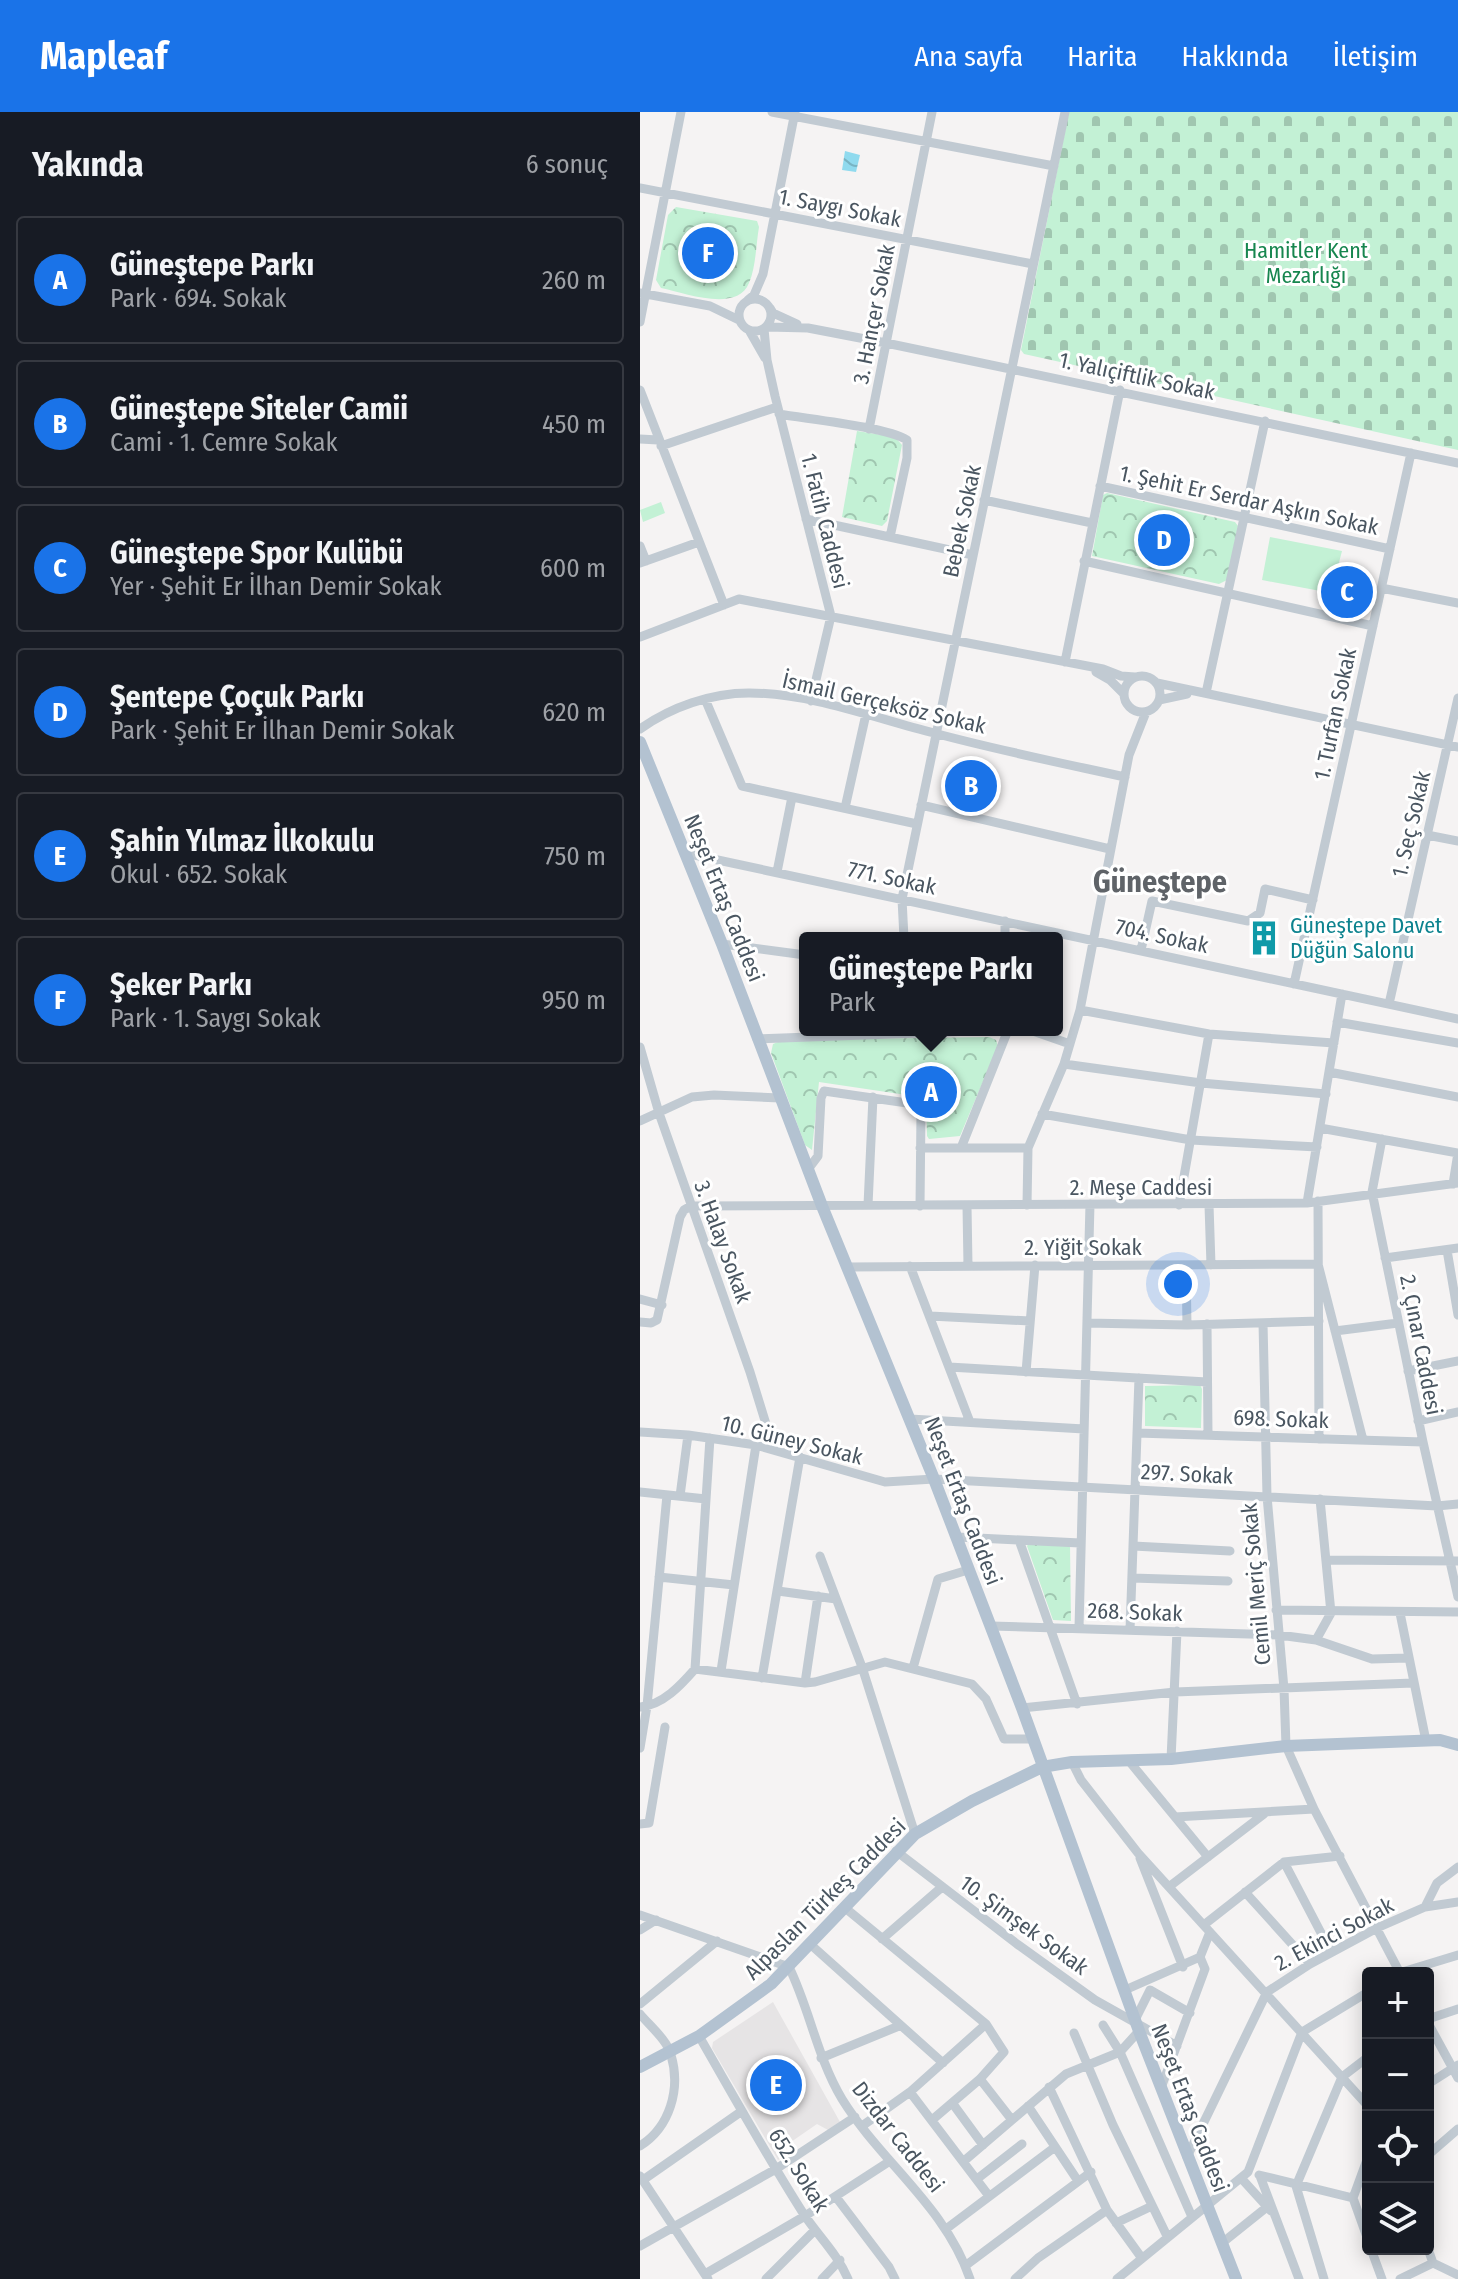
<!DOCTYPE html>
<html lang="tr">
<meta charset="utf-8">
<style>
:root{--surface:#171b24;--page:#20242c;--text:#f1f3f6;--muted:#9ea1a6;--line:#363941;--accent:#1a73e8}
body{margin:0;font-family:"Fira Sans Condensed",sans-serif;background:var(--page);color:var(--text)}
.controls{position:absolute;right:24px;bottom:24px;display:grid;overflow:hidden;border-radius:8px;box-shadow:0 4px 20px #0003}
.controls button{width:72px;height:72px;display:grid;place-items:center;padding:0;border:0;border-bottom:2px solid var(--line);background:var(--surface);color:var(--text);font:40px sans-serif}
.you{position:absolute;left:538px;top:1172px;width:28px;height:28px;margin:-20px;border:6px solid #fff;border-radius:50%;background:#1a73e8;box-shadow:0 0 0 12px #1a73e833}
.badge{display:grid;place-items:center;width:52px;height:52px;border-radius:50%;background:var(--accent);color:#fff;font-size:26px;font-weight:700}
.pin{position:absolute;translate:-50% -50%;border:4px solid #fff;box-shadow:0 2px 8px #0006}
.popup{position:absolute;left:159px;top:820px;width:264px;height:104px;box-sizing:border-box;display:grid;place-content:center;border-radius:8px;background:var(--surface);filter:drop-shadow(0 2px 6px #0005);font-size:26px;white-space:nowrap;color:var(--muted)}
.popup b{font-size:30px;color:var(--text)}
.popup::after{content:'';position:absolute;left:50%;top:100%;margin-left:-16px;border:16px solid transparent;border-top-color:var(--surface)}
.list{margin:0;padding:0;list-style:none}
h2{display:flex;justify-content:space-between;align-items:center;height:104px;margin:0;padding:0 32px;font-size:34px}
h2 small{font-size:26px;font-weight:400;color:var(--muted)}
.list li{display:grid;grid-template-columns:52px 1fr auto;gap:24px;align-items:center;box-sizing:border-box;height:128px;margin:0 16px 16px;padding:0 16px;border:2px solid var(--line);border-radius:8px}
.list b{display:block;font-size:30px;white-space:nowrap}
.list p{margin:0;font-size:26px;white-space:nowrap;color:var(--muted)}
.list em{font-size:26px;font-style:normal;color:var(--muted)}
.icon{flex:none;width:44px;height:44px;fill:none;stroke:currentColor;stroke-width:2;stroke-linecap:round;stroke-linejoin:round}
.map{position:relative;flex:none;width:818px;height:2167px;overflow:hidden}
header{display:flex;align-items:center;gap:48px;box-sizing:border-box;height:112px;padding:0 40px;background:var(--accent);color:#fff}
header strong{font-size:38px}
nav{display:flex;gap:44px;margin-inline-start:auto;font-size:28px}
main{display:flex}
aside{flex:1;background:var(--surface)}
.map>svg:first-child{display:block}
</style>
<header>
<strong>Mapleaf</strong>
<nav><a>Ana sayfa</a><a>Harita</a><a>Hakkında</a><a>İletişim</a></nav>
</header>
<main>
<aside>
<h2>Yakında<small>6 sonuç</small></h2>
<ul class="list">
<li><span class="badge">A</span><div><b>Güneştepe Parkı</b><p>Park · 694. Sokak</p></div><em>260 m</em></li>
<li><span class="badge">B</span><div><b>Güneştepe Siteler Camii</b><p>Cami · 1. Cemre Sokak</p></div><em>450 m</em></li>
<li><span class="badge">C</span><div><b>Güneştepe Spor Kulübü</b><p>Yer · Şehit Er İlhan Demir Sokak</p></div><em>600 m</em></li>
<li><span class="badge">D</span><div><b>Şentepe Çoçuk Parkı</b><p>Park · Şehit Er İlhan Demir Sokak</p></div><em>620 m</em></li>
<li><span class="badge">E</span><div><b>Şahin Yılmaz İlkokulu</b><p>Okul · 652. Sokak</p></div><em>750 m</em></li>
<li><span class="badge">F</span><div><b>Şeker Parkı</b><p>Park · 1. Saygı Sokak</p></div><em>950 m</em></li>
</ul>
</aside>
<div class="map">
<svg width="818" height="2167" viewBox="0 0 818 2167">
<defs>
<pattern id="cemetery-stones" width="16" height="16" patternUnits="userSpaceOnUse" patternTransform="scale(2)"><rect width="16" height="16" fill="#c3f1d5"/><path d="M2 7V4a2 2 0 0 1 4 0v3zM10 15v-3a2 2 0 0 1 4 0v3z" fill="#a0c6b0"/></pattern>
<pattern id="park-crowns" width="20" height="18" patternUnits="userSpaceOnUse" patternTransform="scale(2)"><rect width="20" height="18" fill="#c3f1d5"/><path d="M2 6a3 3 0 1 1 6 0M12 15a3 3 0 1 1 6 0" fill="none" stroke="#a0c6b0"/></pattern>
<pattern id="water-waves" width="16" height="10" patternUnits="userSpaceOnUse" patternTransform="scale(2)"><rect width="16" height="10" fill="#90daee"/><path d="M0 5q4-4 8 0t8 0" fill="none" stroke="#78b4c4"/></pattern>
</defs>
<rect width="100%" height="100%" fill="#f5f3f3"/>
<path fill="#e6e4e5" d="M133 1890 200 2010 188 2018 177 2012 148 2032 146 2043 138 2048 72 1936 73 1930Z"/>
<path fill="#c3f1d5" d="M21 390 25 401 3 410 0 398Z
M630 425 702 439 691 481 622 468Z"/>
<path fill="url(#cemetery-stones)" d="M429 0H818V338L384 242 381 238Z"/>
<path fill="url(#park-crowns)" d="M36 95 117 109 119 115C116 132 116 155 109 171 97 201 45 181 21 176L16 168 28 103Z
M217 319 255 325 262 333 247 409 242 414 202 405Z
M467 381 595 410 598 414 587 468 579 472 452 444 463 383Z
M349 925 356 928 358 934 320 1024 289 1027 287 1024 286 990 280 985 179 970 172 1038 165 1033 131 941 133 932 143 928Z
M560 1273 562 1277 561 1316 505 1314V1274Z
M390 1430 430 1432 431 1509 413 1508 387 1434Z"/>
<path fill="url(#water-waves)" d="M205 39 220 43 216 60 202 58Z"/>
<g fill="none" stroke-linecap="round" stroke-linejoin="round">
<path stroke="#c1cad2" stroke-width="9" d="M132 0 414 54
M0 76 393 152
M0 181 70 194 99 208
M99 203a16 16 0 1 1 32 0a16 16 0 1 1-32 0Z
M108 188 114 183 123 162 155 0
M130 196 133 201 157 212
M0 210 41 0
M127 215 168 216 246 231 818 351
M124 217 127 248 135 284 191 504 171 589
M109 218 125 246
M0 278 84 493
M139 302C167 307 247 315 267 328V346L250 425
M229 317 292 0
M0 327 18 328
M21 334 137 295
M460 374 750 437
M344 388 452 411
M166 407 333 443
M0 434 6 449
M444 449 733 514
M0 451 59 430
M741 476 818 491
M0 525 99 487 463 557 481 564 495 565
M425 550 480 278
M456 560 470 568 483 581
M484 582a18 18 0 1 1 36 0a18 18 0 1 1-36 0Z
M517 571 818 635
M566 581 625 309
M65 587 102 674 277 712
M519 588 547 582
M0 617C31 595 71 581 109 581 171 581 234 606 294 621 357 638 421 651 485 665
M281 693 470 737
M205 696 226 602
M787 723 818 729
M45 741 818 907
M137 760 152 685
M365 809V826
M264 826 262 787 425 0
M82 832 165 843
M501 838 512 789 608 809 620 801 625 777 673 788
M654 872 771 341
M749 892 818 586
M440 898 569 922 694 931
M697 910 818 931
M390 918 430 932
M117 927 361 918
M0 935 19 1001 110 1260 134 1338
M424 952 561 971 686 982
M689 960 818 985
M402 1002 551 1028 677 1035
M0 1009 52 985 74 983 140 986
M680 1016 818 1041
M742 1027 732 1080 783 1330 818 1485
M280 1036H388
M321 1036 368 918
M169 1056 178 1044 181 986 184 979 274 992 281 1000 280 1094
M813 1072 818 1041
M678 1089 679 1327
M667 1091 702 882
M228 1093 233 985
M387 1093 388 1036 424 952 440 898 489 643 506 600
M539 1093 569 922
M569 1093 571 1153
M327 1094 328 1154
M807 1138 818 1203
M745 1146 818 1136
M546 1153 547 1213
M270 1154 330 1310
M207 1155 678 1152 723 1328
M0 1187 22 1193
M290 1204 390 1209
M0 1210 11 1211 17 1208 40 1105 44 1098 51 1094 667 1091 818 1071
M447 1211 547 1213 679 1209
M623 1211 627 1384 644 1577 646 1634 674 1697 760 1861
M567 1212 568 1323
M695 1219 758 1211
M309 1255 567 1270
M768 1259 818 1249
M386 1260 395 1153
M270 1307 444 1317
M778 1309 818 1300
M0 1320 48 1323 116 1333 245 1370 294 1367 797 1394 818 1392
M497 1321 783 1330
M0 1380 66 1387
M40 1384 48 1323
M317 1425 440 1431
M379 1428 437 1592
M493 1434 590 1439
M180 1444 222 1555 275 1722
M686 1448 818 1449
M19 1465 94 1473
M492 1466 588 1469
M138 1479 196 1487
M636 1498 818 1500
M760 1501 786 1629
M351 1514 639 1523 676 1528 732 1547 768 1546
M439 1516 450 1092
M490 1518 499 1266
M676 1528 691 1501 680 1387
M273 1556 298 1467 328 1458
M55 1557 70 1326
M81 1559 116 1333
M122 1566 160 1345
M165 1571 178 1484
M0 1595C23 1593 41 1573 55 1557L165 1571 175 1570 245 1550 332 1572 346 1587 364 1627H393
M382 1596 535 1580 773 1571
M0 1636 7 1594 27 1383
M531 1647 537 1519
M489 1649 568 1745
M432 1650 441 1668 498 1741 728 1994
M535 1705 674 1697
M0 1712 9 1711 25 1615
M256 1739 377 1832 455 1888 537 1934
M500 1746 543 1855
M644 1750 691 1840
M530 1774 624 1702
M605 1780 670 1852
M204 1795 346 1912 364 1940 340 1967 292 2008
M785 1795 797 1771 818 1755
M0 1803 149 1855C170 1898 177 1945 202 1987 241 2050 306 2095 330 2167
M565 1812 644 1750 700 1744
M0 1818 16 1808
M242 1827 302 1775
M170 1832 303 1951
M759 1861 818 1843
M485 1878 560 1845 570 1820
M0 1892 77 1829
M0 1902C9 1913 28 1929 31 1943 41 1977 30 2015 0 2034
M788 1907 818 1897
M495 1908 510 1878 550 1901
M788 1911 818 1966
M463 1913 480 1940 552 2105
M434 1921 473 2013 527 2124
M59 1924C93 1983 126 2043 163 2101 178 2124 197 2141 208 2167
M181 1946 259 1914
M340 1967 372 2008
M788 1972 818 1953
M409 1975 467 2098 501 2145
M521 1976 565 1857 560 1845
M270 1980 349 2084
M313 1992 343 2033
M388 1994 438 2069
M222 2014 270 1980 346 1912
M788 2043 818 2017
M547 2045 627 1880 670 1852 737 1816 785 1795 818 1790
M728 2045 713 2086 728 2128
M324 2049 426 1962 480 1940 499 1919
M619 2063 713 2086
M0 2064 68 2167
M620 2064 659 2167
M601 2066 631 2099
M337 2067 382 2032
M3 2068 102 1999
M196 2085 249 2155 255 2167
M476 2111 512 2094
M306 2117 415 2035
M582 2131 627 2095
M0 2134 136 2057 215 2005
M731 2137 742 2167
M788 2137 793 2151 818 2163
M325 2154 451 2060
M65 2162 165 2104 250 2049
M126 2167 175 2118
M182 2167 200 2148
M375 2167 398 2146 467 2098
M477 2167 608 2060 662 1920 728 1880
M684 2167 656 2074 702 1965 728 1945
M760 2167 793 2151"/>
<path stroke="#b3c2d1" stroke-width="12" d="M0 630 82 832 182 1094 294 1367 382 1596 499 1919 596 2167
M0 1955 59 1924 131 1872 275 1722 332 1689 402 1655 432 1650 531 1647 646 1634 800 1628 818 1633"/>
</g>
<defs>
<g id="building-bare" transform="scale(2.76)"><path d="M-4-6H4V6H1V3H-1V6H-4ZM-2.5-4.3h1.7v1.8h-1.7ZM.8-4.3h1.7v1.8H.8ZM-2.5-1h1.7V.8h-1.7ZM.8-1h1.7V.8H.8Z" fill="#0f9aa8" stroke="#fff" stroke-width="2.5" paint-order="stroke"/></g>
</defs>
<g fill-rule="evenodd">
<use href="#building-bare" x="624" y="826"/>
</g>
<g text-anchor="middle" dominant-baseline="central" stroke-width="6" stroke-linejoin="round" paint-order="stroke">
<g font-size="22" fill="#4a5661" stroke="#fff">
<text transform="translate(200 96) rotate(11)">1. Saygı Sokak</text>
<text transform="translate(234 202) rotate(-79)">3. Hançer Sokak</text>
<text transform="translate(497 264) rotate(12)">1. Yalıçiftlik Sokak</text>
<text transform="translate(609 388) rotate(12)">1. Şehit Er Serdar Aşkın Sokak</text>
<text transform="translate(185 409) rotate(76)">1. Fatih Caddesi</text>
<text transform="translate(322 409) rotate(-78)">Bebek Sokak</text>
<text transform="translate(244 591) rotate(13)">İsmail Gerçeksöz Sokak</text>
<text transform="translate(695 602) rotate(-78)">1. Turfan Sokak</text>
<text transform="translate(771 712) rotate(-77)">1. Seç Sokak</text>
<text transform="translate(252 766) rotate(12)">771. Sokak</text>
<text transform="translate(84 786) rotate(68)">Neşet Ertaş Caddesi</text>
<text transform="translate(522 824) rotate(12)">704. Sokak</text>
<text x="501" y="1075">2. Meşe Caddesi</text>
<text transform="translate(83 1130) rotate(70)">3. Halay Sokak</text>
<text x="443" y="1135">2. Yiğit Sokak</text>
<text transform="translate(781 1233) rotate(79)">2. Çınar Caddesi</text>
<text transform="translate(641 1307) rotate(2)">698. Sokak</text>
<text transform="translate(152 1328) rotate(14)">10. Güney Sokak</text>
<text transform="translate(547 1362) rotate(3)">297. Sokak</text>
<text transform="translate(323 1389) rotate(69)">Neşet Ertaş Caddesi</text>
<text transform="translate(616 1472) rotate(-95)">Cemil Meriç Sokak</text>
<text transform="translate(495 1500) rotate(2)">268. Sokak</text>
<text transform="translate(185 1787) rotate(-45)">Alpaslan Türkeş Caddesi</text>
<text transform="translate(384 1813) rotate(36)">10. Şimşek Sokak</text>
<text transform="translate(694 1822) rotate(-28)">2. Ekinci Sokak</text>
<text transform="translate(550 1996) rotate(69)">Neşet Ertaş Caddesi</text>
<text transform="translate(258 2025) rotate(52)">Dizdar Caddesi</text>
<text transform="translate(159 2058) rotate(58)">652. Sokak</text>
</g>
<g font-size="22" fill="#17864f" stroke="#fff">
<text x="666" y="138">Hamitler Kent<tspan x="666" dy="25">Mezarlığı</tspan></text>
</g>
<g font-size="22" fill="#0d838f" stroke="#fff" text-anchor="start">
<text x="650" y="813">Güneştepe Davet<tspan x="650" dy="25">Düğün Salonu</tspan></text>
</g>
<g font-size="30" font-weight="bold" fill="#5f6368" stroke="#fff">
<text x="520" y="770">Güneştepe</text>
</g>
</g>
</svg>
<div class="controls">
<button>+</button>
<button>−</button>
<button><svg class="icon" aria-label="locate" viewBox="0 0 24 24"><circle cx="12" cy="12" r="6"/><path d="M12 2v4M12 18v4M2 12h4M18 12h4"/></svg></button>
<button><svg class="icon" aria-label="layers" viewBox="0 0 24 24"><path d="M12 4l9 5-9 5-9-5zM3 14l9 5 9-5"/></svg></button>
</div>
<div class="you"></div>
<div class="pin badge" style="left:291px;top:980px">A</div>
<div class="popup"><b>Güneştepe Parkı</b>Park</div>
<div class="pin badge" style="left:331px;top:674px">B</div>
<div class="pin badge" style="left:707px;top:480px">C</div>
<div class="pin badge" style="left:524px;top:428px">D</div>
<div class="pin badge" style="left:136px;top:1973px">E</div>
<div class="pin badge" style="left:68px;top:141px">F</div>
</div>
</main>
